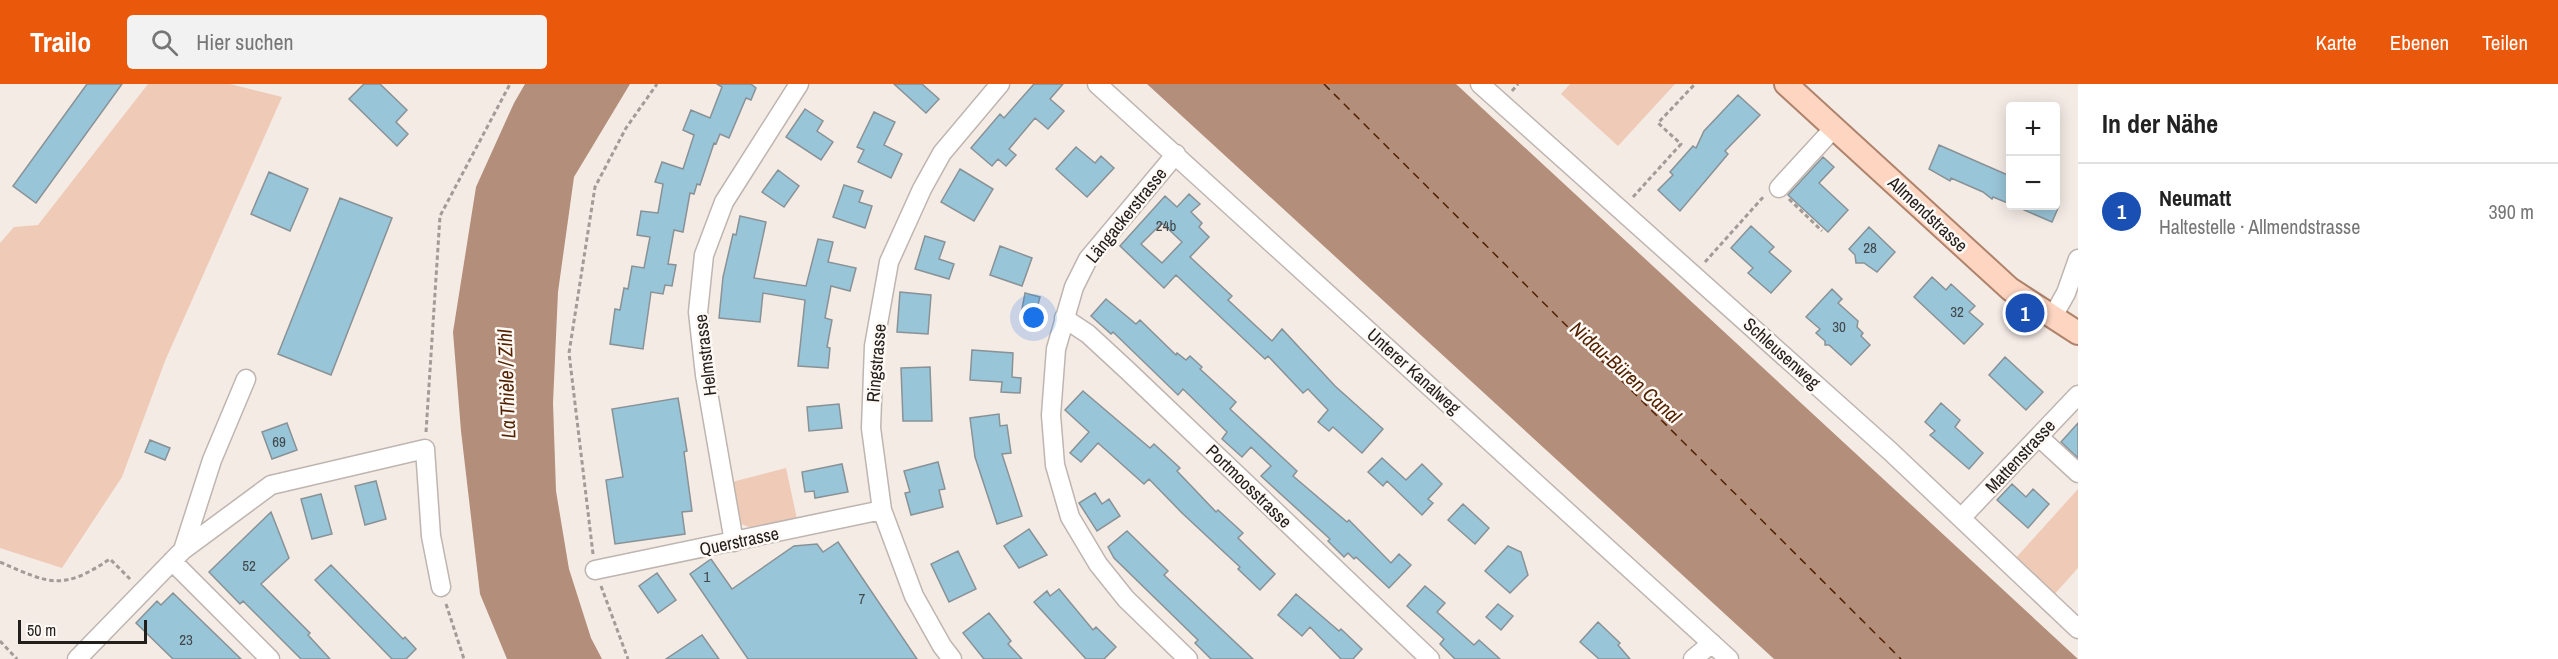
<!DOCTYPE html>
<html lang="de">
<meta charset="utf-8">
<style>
:root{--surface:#fff;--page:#f2f2f2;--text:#222;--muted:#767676;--line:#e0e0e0;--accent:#ea580c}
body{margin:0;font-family:"Archivo Narrow",sans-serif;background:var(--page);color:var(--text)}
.controls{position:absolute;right:18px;top:18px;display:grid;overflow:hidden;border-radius:6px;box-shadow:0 3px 15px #0003}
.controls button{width:54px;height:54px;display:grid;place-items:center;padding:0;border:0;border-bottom:2px solid var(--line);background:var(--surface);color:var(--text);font:30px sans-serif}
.scale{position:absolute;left:18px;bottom:15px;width:129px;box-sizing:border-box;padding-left:6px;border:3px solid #221e1c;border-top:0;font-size:16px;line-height:21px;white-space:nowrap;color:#221e1c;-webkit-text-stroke:4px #fff9f5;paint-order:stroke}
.you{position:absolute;left:1034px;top:234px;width:21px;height:21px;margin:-15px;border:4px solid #fff;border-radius:50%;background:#1a73e8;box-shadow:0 0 0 9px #1a73e833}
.badge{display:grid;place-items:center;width:39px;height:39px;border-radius:50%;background:var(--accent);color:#fff;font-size:20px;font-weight:700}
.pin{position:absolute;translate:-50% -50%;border:3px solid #fff;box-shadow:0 2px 6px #0006}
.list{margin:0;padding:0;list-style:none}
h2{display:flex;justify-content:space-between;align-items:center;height:78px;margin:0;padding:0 24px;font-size:26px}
h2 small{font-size:20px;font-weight:400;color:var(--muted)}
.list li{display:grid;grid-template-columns:39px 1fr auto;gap:18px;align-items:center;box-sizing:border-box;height:96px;padding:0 24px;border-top:2px solid var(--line)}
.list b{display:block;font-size:22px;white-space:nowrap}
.list p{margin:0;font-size:20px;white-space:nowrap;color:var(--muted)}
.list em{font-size:20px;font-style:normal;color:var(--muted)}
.icon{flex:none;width:33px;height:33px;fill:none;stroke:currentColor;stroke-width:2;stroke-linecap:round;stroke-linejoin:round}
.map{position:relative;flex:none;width:2078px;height:575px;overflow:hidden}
header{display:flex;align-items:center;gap:36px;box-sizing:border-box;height:84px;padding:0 30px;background:var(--accent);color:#fff}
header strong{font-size:28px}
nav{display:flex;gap:33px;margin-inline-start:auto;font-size:21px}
.search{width:420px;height:54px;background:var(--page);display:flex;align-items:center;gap:15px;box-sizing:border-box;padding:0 21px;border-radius:6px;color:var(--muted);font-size:22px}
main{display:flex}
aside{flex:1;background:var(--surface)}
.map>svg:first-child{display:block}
</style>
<header>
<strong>Trailo</strong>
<div class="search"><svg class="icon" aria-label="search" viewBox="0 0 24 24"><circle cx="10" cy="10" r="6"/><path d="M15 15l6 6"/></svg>Hier suchen</div>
<nav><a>Karte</a><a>Ebenen</a><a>Teilen</a></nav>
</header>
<main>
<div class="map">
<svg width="2078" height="575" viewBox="0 0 2078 575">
<rect width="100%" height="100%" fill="#f5ebe5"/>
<path fill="#eecab7" d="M148 0H230L282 13 165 277 122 393 62 484 0 464V159L14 143 38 141Z
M1570 0H1675L1618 62 1561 10Z
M786 384 797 435C778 439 755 450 738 438L732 398Z
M2078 405V484L2052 513 2014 476Z"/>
<path fill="#b38e7a" d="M525 0H630L574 93 558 208 553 319 556 407 569 485 591 554 602 575H507L480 510 461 347 453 248 476 103 514 19Z
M1147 0H1456L2078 575H1774Z"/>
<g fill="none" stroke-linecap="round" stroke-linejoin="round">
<path stroke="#512100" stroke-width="1.5" stroke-dasharray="8 6" stroke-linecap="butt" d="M1324 0 1901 575"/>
</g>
<path fill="#99c5d8" stroke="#889296" stroke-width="1.5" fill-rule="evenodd" d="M87 0H122L36 119 13 102Z
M364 0H380L407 26 396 38 408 50 397 62 349 15Z
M717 0H751L756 4 751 16 746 14 729 54 720 50 716 60 714 59 700 101 697 100 694 110 690 109 683 148 674 146 668 180 676 181 672 202 665 201 663 210 651 208 643 265 610 260 615 225 620 226 624 204 628 205 632 182 644 184 650 153 637 151 641 127 658 129 663 100 655 98 662 78 683 85 694 51 683 46 691 26 710 34 722 3Z
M894 0H922L939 15 926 29Z
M1034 0H1063L1050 15 1064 27 1048 45 1035 34 1009 65 1016 71 1006 82 998 75 992 82 971 64 1000 30 1004 34Z
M1738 11 1760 31 1725 67 1728 70 1680 127 1658 106 1673 91 1670 88 1693 62 1696 64 1704 47Z
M805 25 823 37 817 47 833 58 821 76 786 53Z
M874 28 895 38 884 61 902 70 891 94 858 78 864 66 857 63Z
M1939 61 2010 92V120L1993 113 1992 115 1983 108 1951 94 1950 97 1929 85Z
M1076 63 1095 79 1101 72 1114 84 1087 113 1056 85Z
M1823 73 1834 83 1819 99 1848 126 1828 148 1788 111Z
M960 85 993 105 974 137 941 118Z
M778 86 799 102 784 123 762 108Z
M269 88 308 105 290 147 251 130Z
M844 101 863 107 859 118 872 122 865 144 833 133Z
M1189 110 1200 120 1191 128 1202 139 1199 143 1209 153 1190 173 1232 212 1228 216 1272 257 1282 245 1335 302 1383 345 1362 369 1333 343 1329 347 1318 338 1328 326 1308 305 1303 309 1268 272 1265 275 1176 191 1164 204 1120 162 1165 112 1177 123ZM1162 139 1182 158 1162 179 1141 160Z
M340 114 392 134 331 291 278 270Z
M2015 122H2059L2052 138Z
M740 132 766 138 754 194 806 202 818 155 833 158 828 178 856 184 850 207 831 202 825 234 832 236 827 263 830 264 828 284 798 282 805 216 763 209 760 238 719 234 723 193 733 150 736 151Z
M1751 142 1774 163 1769 168 1791 187 1771 209 1748 189 1753 184 1731 164Z
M1869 143 1895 168 1877 188 1864 179H1856L1855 171 1849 165Z
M925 152 945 158 939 175 954 180 949 195 915 185Z
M1000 162 1032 174 1022 202 990 191Z
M1932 193 1946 206 1951 200 1975 222 1969 228 1983 240 1964 260 1914 213Z
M1832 205 1842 215 1838 219 1858 237 1857 243 1863 249 1861 252 1870 261 1851 281 1829 261H1825V257L1816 249 1820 245 1806 233Z
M900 208 931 211 928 250 897 248Z
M1025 209 1040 213 1036 228 1022 225Z
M1106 215 1136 240 1140 236 1176 271 1177 269 1186 276 1190 272 1202 283 1200 285 1236 318 1230 325 1297 387 1293 392 1347 438 1349 436 1391 479 1399 470 1411 481 1389 504 1356 473 1354 475 1348 469 1344 473 1328 457 1330 455 1261 392 1271 382 1251 363 1242 373 1222 355 1227 348 1183 305 1178 311 1113 248 1111 250 1091 232Z
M972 266 1013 269 1012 293 1021 294 1020 309 1001 308 1002 298 970 296Z
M2005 273 2043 308 2026 326 1989 291Z
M930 283 932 337H903L901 284Z
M1083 307 1150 364 1154 360 1180 384 1177 387 1216 428 1218 426 1243 449 1238 454 1275 490 1260 506 1238 485 1240 483 1182 429 1149 395 1144 400 1098 359 1081 378 1070 369 1089 348 1065 326Z
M678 314 687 367 684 368 692 427 682 428 685 450 615 460 606 396 623 393 612 325Z
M1941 319 1960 336 1955 343 1983 369 1969 385 1930 351 1935 347 1925 338Z
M839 320 842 344 809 347 807 323Z
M999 330 1000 342 1007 341 1011 369 1002 370 1022 432 997 440 975 373 970 334Z
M287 339 297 366 272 375 262 348Z
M2078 339V374L2061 358Z
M150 356 170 364 165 376 145 368Z
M1382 374 1406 396 1422 380 1442 400 1428 415 1433 419 1422 431 1387 397 1383 402 1368 388Z
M938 378 945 405 939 406 943 423 911 431 905 409 910 408 904 387Z
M842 380 848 408 815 414 814 407 805 408 802 388Z
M376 397 386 435 365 441 355 402Z
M2012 400 2026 413 2033 405 2049 420 2028 444 1997 416Z
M1095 409 1102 420 1109 415 1120 432 1097 447 1079 419Z
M321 410 332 450 312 455 301 415Z
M1463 420 1489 444 1475 460 1448 436Z
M271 428 289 474 261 500 310 549 308 551 330 575H301L243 517 240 520 209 488Z
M1029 445 1047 471 1019 484 1004 462Z
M1127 447 1168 487 1164 491 1253 575H1211L1195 559 1198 556 1114 474 1108 463Z
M838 458 917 575H748L690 490 711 475 732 505 794 462 817 460 823 468Z
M1508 462 1521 468 1528 491 1510 509 1485 487Z
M958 467 976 505 949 518 931 480Z
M331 481 403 555 405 553 416 565 406 575H392L315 496Z
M657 489 676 516 658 529 639 502Z
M1425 502 1445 519 1437 528 1474 561 1479 556 1500 575H1455L1440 560 1444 555 1407 522Z
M1059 505 1093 546 1096 543 1116 563 1104 575H1086L1034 518 1047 507 1050 512Z
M173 509 241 575H173L136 539 157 517 161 521Z
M1296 510 1339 547 1341 545 1362 565 1353 575H1341L1310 543 1302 552 1278 531Z
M1498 520 1513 532 1501 546 1486 533Z
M989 529 1011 557 1008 560 1022 575H984L963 549Z
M1598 538 1620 559 1618 561 1630 575H1599L1580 558Z
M702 551 719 575H666Z"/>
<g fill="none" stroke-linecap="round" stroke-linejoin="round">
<g stroke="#bfb5b0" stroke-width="21">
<path id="minor" d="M1097 0 1729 575
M1480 0 1890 367 2078 545
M1176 70 1088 175 1074 203 1056 265 1051 331 1055 381 1070 433 1098 480 1126 515 1188 575
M1779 104 1834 44
M1064 234 1088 250 1127 286 1430 575
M2052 234 2066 209 2078 175
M2039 353 2078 389
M1962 433 2078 311
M734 458 705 291 698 228 704 171 724 118 799 0
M183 466 212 376 246 295
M172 477 270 575
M595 486 882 426
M77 575 183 466 271 401 425 365 431 452 441 503
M952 575 942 562 914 512 882 426 871 344 874 262 889 178 922 105 942 69 1000 0
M1693 575 1712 559"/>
</g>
<g stroke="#af836b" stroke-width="26">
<path id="major" d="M1786 0 2010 205 2078 249"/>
</g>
<path stroke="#a29b96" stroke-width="3" stroke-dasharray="4.5 3" stroke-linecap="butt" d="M1512 7 1518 0
M1633 113 1681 60 1658 39 1695 0
M1789 115 1822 147
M1705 178 1765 111
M426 348 440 132 510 0
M593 470 569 269 595 103 626 44 657 0
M0 478C50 500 62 507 110 475L130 495
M601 502 628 575
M446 520 464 575
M0 557 17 575"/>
<use href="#minor" stroke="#fff" stroke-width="18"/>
<use href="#major" stroke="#fdd5c0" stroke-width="22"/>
</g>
<g text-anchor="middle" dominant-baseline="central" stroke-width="5" stroke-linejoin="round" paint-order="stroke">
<g font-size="15" fill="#40484b">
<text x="1166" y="141">24b</text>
<text x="1870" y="163">28</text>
<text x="1957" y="227">32</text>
<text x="1839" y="242">30</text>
<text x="279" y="357">69</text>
<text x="249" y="481">52</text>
<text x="707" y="492">1</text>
<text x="862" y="514">7</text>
<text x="186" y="555">23</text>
</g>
<g font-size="18" fill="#221e1c" stroke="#fff9f5">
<text transform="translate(1928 130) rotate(43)">Allmendstrasse</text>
<text transform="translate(1126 131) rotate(-51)">Längackerstrasse</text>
<text transform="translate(1782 269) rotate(42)">Schleusenweg</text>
<text transform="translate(705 271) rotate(-97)">Helmstrasse</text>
<text transform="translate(876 279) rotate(-85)">Ringstrasse</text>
<text transform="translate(1414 287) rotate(42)">Unterer Kanalweg</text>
<text transform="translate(2020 372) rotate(-47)">Mattenstrasse</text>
<text transform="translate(1249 402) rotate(44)">Portmoosstrasse</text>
<text transform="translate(739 457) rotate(-12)">Querstrasse</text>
</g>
<g font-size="20" font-style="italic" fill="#512100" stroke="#fff9f5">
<text transform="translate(1626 288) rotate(42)">Nidau-Büren Canal</text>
<text transform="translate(506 300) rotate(-92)">La Thièle / Zihl</text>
</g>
</g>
</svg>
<div class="controls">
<button>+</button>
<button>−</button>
</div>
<div class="scale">50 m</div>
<div class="you"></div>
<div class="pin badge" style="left:2025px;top:229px;background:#1a4fb4">1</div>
</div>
<aside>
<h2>In der Nähe<small></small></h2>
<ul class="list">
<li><span class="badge" style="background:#1a4fb4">1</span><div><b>Neumatt</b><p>Haltestelle · Allmendstrasse</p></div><em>390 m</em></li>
</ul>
</aside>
</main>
